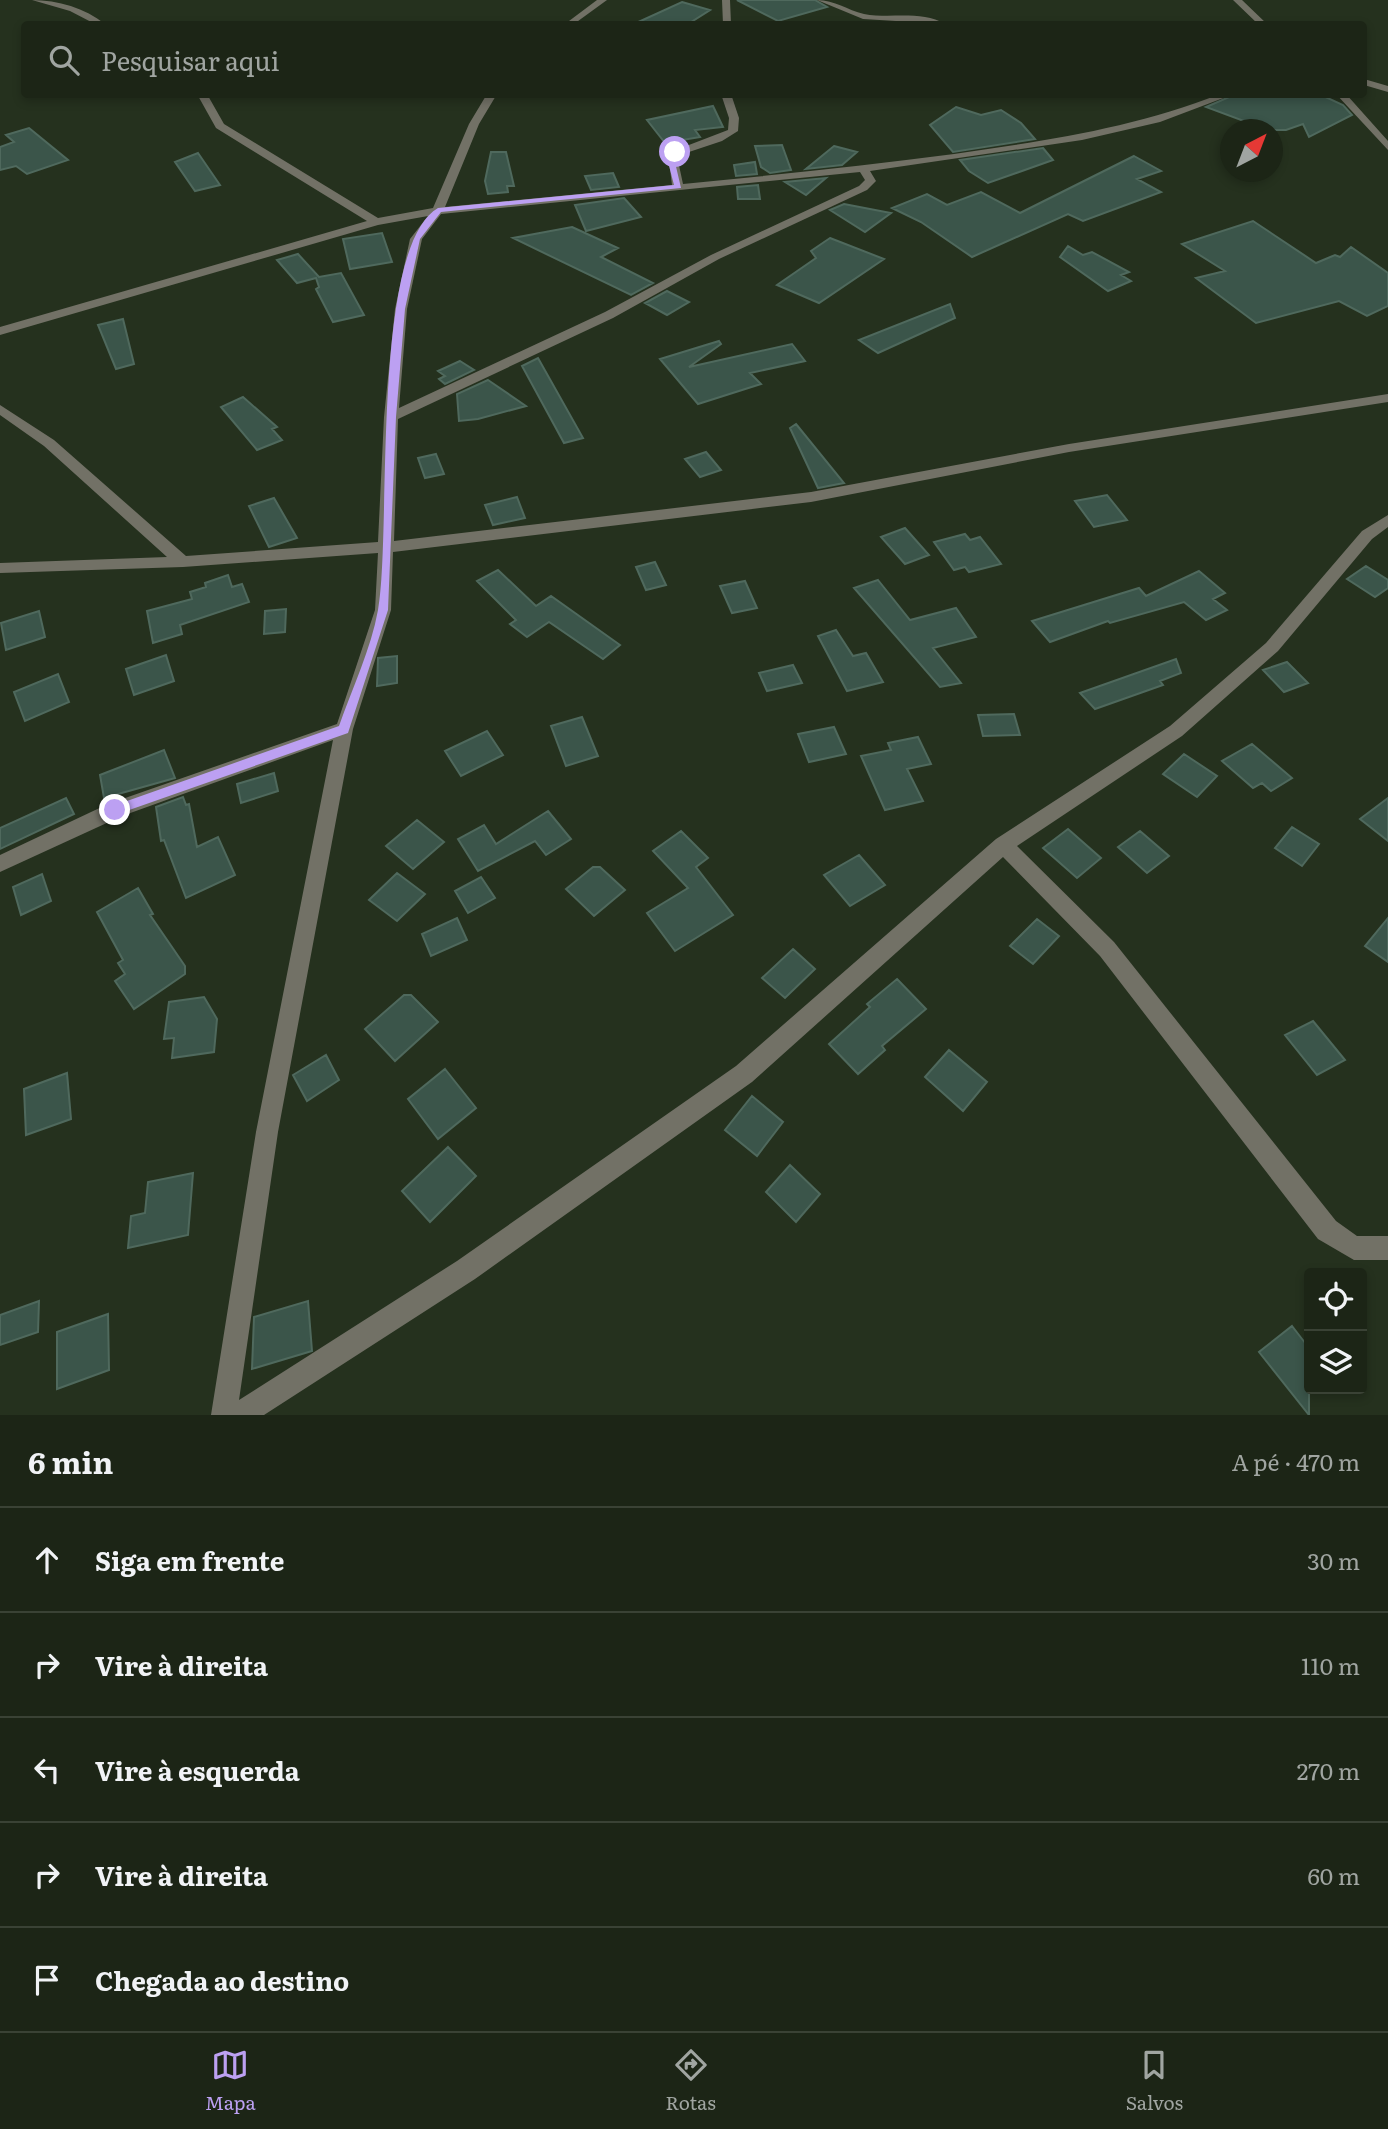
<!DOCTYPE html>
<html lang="pt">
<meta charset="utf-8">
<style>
:root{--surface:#1c2516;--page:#252d1f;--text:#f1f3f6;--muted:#a0a5a1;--line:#3a4235;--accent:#bca0f2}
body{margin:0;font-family:Literata,serif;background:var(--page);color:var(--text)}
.controls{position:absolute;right:21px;bottom:21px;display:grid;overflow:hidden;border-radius:7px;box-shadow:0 4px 10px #0003}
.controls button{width:63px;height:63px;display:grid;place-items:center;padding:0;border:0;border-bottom:2px solid var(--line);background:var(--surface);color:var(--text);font:35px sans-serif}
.compass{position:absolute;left:1220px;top:119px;width:63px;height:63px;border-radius:50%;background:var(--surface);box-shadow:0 4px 10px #0003;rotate:42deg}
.stop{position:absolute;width:21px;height:21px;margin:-16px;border:5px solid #bca0f2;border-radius:50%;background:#fff}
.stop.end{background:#bca0f2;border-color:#fff;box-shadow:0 2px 7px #0008}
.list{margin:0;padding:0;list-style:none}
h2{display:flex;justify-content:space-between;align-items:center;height:91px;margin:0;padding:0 28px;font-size:30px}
h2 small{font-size:23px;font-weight:400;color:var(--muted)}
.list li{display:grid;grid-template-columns:46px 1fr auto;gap:21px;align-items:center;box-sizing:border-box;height:105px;padding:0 28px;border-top:2px solid var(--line)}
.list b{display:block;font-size:26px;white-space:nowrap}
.list em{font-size:23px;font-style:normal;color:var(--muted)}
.icon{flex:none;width:38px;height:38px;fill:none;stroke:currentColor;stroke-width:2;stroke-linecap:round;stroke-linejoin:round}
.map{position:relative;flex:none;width:1388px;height:1415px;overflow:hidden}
.search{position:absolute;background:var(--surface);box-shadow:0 4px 10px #0003;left:21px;right:21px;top:21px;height:77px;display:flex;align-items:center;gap:18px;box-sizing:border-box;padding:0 24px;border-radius:7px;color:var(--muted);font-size:26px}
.sheet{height:616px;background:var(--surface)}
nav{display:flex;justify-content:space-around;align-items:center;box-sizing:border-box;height:98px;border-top:2px solid var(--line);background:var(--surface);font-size:19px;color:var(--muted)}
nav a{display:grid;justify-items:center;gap:4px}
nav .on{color:var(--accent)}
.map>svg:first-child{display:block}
</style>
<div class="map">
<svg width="1388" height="1415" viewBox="0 0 1388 1415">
<rect width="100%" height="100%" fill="#25311e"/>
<path fill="#3b554a" stroke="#4f695d" stroke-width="2" d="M737 0H815L827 7 778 21Z
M682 2 710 10 688 24H634Z
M1236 94H1319L1343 105 1352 115 1309 137 1303 124 1286 130H1268L1206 107Z
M713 106 723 127 695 130 700 137 665 143 647 120Z
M956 107 981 115 1001 110 1021 123 1035 139 953 152 930 125Z
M29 128 68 160 27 174 16 166 0 170V147L14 142 6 135Z
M782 145 791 170 770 173 761 167 755 146Z
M834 146 857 152 842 165 806 169Z
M1043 148 1053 160 988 183 969 171 960 160Z
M491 152H506L514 186H507L508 192 488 194 485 181Z
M198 153 220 185 195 191 175 162Z
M1134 156 1161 171 1137 179 1161 192 1083 221 1068 214 972 257 921 222 892 208 927 194 947 205 981 192 1020 213Z
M755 162 757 174 736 176 734 165Z
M613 173 619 187 591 190 585 176Z
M826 178 806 195 785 182Z
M758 185 760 199H738L737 187Z
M624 198 641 217 586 231 575 205Z
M844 204 891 213 865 232 830 210Z
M1253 221 1316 263 1335 255 1340 257 1351 247 1388 273V306L1367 316 1339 301 1256 323 1196 278 1225 271 1182 244Z
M572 227 618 248 601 257 653 283 631 295 513 238Z
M382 233 392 262 350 269 343 239Z
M830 238 884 259 819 303 777 285 816 258 811 251Z
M1068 246 1083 255 1092 252 1129 272 1121 275 1131 281 1108 291 1060 257Z
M298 254 319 277 341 273 364 315 333 322 316 289 319 287 316 278 297 283 277 260Z
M667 291 689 302 667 315 645 303Z
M950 304 955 318 878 353 859 340Z
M123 319 134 364 116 369 98 325Z
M719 341 721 344 689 367 792 344 805 361 750 373 761 384 698 404 660 359Z
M538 358 583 438 564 443 522 366Z
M460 361 474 370 445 384 439 379 445 376 438 371Z
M488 380 526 406 478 419 459 421 457 394Z
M243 397 277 427 272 429 282 440 257 450 221 407Z
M796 424 844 483 818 488 790 428Z
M706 452 721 470 700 477 685 459Z
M436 454 444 474 425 478 418 458Z
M1107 495 1127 520 1094 527 1075 501Z
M517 497 525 518 493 525 485 505Z
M274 498 297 538 269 547 249 506Z
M905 528 929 555 905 564 881 537Z
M965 534 970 540 980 537 1001 564 969 572 965 567 954 570 934 542Z
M655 562 666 585 646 590 636 567Z
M1366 566 1388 580V588L1375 597 1347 579Z
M498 570 536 606 551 596 620 645 603 659 549 622 527 637 510 624 516 620 477 581Z
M1199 571 1225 593 1213 599 1227 610 1206 620 1184 602 1110 623 1108 621 1050 642 1032 621 1139 588 1146 596Z
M228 575 232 587 242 584 249 602 180 625 182 634 153 643 147 611 192 599 190 592 206 587 205 583Z
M878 580 910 620 956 608 976 637 933 648 961 683 940 687 854 588Z
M745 581 757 608 732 613 720 586Z
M286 609 285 632 264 634 265 611Z
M39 611 45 637 6 650 1 623Z
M836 630 853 656 866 653 883 682 847 691 818 636Z
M166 655 174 681 134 695 126 669Z
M397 656V683L377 686 378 658Z
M1176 659 1181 673 1160 681 1163 685 1095 709 1080 693Z
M1287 662 1308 683 1284 692 1263 670Z
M793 665 802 683 767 691 759 673Z
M58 674 69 702 25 721 14 692Z
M1014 714 1020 735 983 736 978 715Z
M582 717 598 756 566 766 551 726Z
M834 727 846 754 809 762 798 734Z
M487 731 503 755 461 776 445 751Z
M918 737 931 764 907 769 923 801 885 810 861 756 891 750 888 743Z
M1252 744 1292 778 1271 791 1262 783 1253 788 1222 761Z
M164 750 175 778 104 798 100 775Z
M1184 754 1217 776 1197 797 1163 774Z
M274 773 278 791 241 803 237 784Z
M183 797 186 805 189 804 197 847 218 837 235 875 186 898 164 840 161 841 156 807Z
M66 798 74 814 0 849V828Z
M1388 798V841L1360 819Z
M548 811 571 839 546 855 535 841 478 871 458 839 484 825 496 844Z
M417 820 444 842 413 869 386 846Z
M1292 827 1319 844 1302 866 1275 848Z
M1068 829 1101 858 1077 878 1043 848Z
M681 831 708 858 696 867 733 915 675 951 647 913 688 888 653 851Z
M1140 831 1169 856 1147 873 1118 847Z
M859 855 885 885 850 906 824 875Z
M593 867H600L625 890 594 916 566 889Z
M397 873 425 894 397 921 369 900Z
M42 874 51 901 21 915 13 887Z
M481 877 495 898 468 913 455 891Z
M138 888 153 914 150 915 185 966V974L134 1009 115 981 125 974 118 963 123 960 97 912Z
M457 918 467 940 431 956 422 934Z
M1388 918V962L1365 946Z
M1037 919 1059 936 1033 964 1010 946Z
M793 949 815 969 785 998 762 978Z
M897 979 926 1009 882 1046 885 1050 858 1074 829 1044 870 1007 867 1004Z
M404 995H411L438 1022 395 1061 365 1029Z
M204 997 217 1019 214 1052 172 1058 174 1038 164 1039 169 1002Z
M1313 1021 1345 1060 1317 1075 1285 1035Z
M949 1050 987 1082 963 1111 925 1077Z
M326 1055 339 1080 307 1101 293 1075Z
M445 1069 476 1108 438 1139 408 1099Z
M67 1073 71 1119 26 1135 24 1089Z
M752 1096 783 1122 757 1156 725 1130Z
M448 1147 476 1176 430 1222 402 1191Z
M790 1165 820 1194 796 1222 766 1192Z
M193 1173 188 1235 128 1248 131 1216 145 1213 148 1182Z
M39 1301 38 1332 0 1345V1315Z
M308 1301 312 1351 252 1369 254 1317Z
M108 1314 109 1370 57 1389V1332Z
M1292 1326 1309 1348V1415L1259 1352Z"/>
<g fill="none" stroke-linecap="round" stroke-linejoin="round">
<path fill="#727166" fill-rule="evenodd" d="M32 0C58 0 85 8 105 24H95L70 11Z
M597 0H607L574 24H565Z
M722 0H730L731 24H723Z
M817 0C835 0 847 10 864 14 890 19 922 10 945 24L863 19Z
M1233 0H1242L1267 24H1258Z
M1364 79 1388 86V92L1364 85Z
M197 94H207L224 124 378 218 433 208 469 124 487 94H497L479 124 445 207 672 185 668 153 728 130 729 118 721 94H731L739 118 738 131 722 141 677 156 683 184C774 175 864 166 954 154 1045 141 1134 128 1220 94H1234L1160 122 1082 140 870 171 876 181 867 190 719 259 613 318 398 419 394 541 811 492 1069 444 1388 394V402L1069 452 811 502 393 552 391 610 353 729 278 1132 239 1400 457 1261 736 1066 996 839 1170 726 1266 643 1362 531 1388 515V527L1372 539 1278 651 1182 736 1017 846 1114 942 1336 1221 1357 1236H1388V1260H1354L1318 1239 1100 956 1003 857 752 1082 475 1279 264 1415H211L256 1132 333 740 122 816 0 872V855L108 804 337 724 375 610 378 553 183 567 0 573V563L167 557 44 446 0 415V405L54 440 186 556 378 542 384 417 395 309 410 239 428 216 378 225 0 335V327L367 221 216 128ZM860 172 865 180 859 186 711 255 605 312 399 408 407 309 422 239 441 214Z
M1336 94H1346L1388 141V150Z"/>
</g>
<path fill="#bca0f2" d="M673 150 679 152 674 158 681 188 441 212 420 239 405 309 396 417 388 610 348 733 115 815 110 814V807L339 726C352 689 371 649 378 610 392 532 370 248 438 208L674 185 667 158Z"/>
</svg>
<div class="controls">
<button><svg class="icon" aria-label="locate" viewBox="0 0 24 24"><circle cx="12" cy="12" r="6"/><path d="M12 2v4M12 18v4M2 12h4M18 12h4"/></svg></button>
<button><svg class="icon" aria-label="layers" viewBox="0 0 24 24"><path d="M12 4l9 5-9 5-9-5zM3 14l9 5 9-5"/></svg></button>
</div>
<svg class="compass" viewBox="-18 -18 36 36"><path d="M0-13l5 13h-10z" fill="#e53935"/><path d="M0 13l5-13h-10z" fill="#a0a5a1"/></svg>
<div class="stop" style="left:675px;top:152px"></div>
<div class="stop end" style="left:115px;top:810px"></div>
<div class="search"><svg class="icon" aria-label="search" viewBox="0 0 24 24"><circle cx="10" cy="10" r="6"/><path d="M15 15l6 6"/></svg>Pesquisar aqui</div>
</div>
<section class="sheet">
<h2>6 min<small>A pé · 470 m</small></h2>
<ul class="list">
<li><svg class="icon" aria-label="ahead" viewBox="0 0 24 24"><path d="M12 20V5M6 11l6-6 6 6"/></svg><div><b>Siga em frente</b></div><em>30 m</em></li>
<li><svg class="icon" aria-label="right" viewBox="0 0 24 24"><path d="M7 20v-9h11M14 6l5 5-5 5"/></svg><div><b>Vire à direita</b></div><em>110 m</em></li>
<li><svg class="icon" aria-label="left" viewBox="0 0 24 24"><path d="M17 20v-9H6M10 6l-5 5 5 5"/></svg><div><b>Vire à esquerda</b></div><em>270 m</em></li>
<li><svg class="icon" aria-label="right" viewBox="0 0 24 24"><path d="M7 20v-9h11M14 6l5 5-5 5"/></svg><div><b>Vire à direita</b></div><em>60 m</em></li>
<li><svg class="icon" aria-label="arrive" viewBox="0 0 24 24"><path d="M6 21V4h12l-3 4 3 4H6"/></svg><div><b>Chegada ao destino</b></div></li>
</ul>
</section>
<nav>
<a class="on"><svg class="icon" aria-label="map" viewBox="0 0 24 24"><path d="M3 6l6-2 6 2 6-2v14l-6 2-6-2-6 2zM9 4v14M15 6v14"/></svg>Mapa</a>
<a><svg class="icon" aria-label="directions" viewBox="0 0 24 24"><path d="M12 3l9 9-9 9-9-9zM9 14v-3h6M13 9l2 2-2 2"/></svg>Rotas</a>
<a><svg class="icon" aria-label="saved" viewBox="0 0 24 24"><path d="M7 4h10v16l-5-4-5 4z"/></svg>Salvos</a>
</nav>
